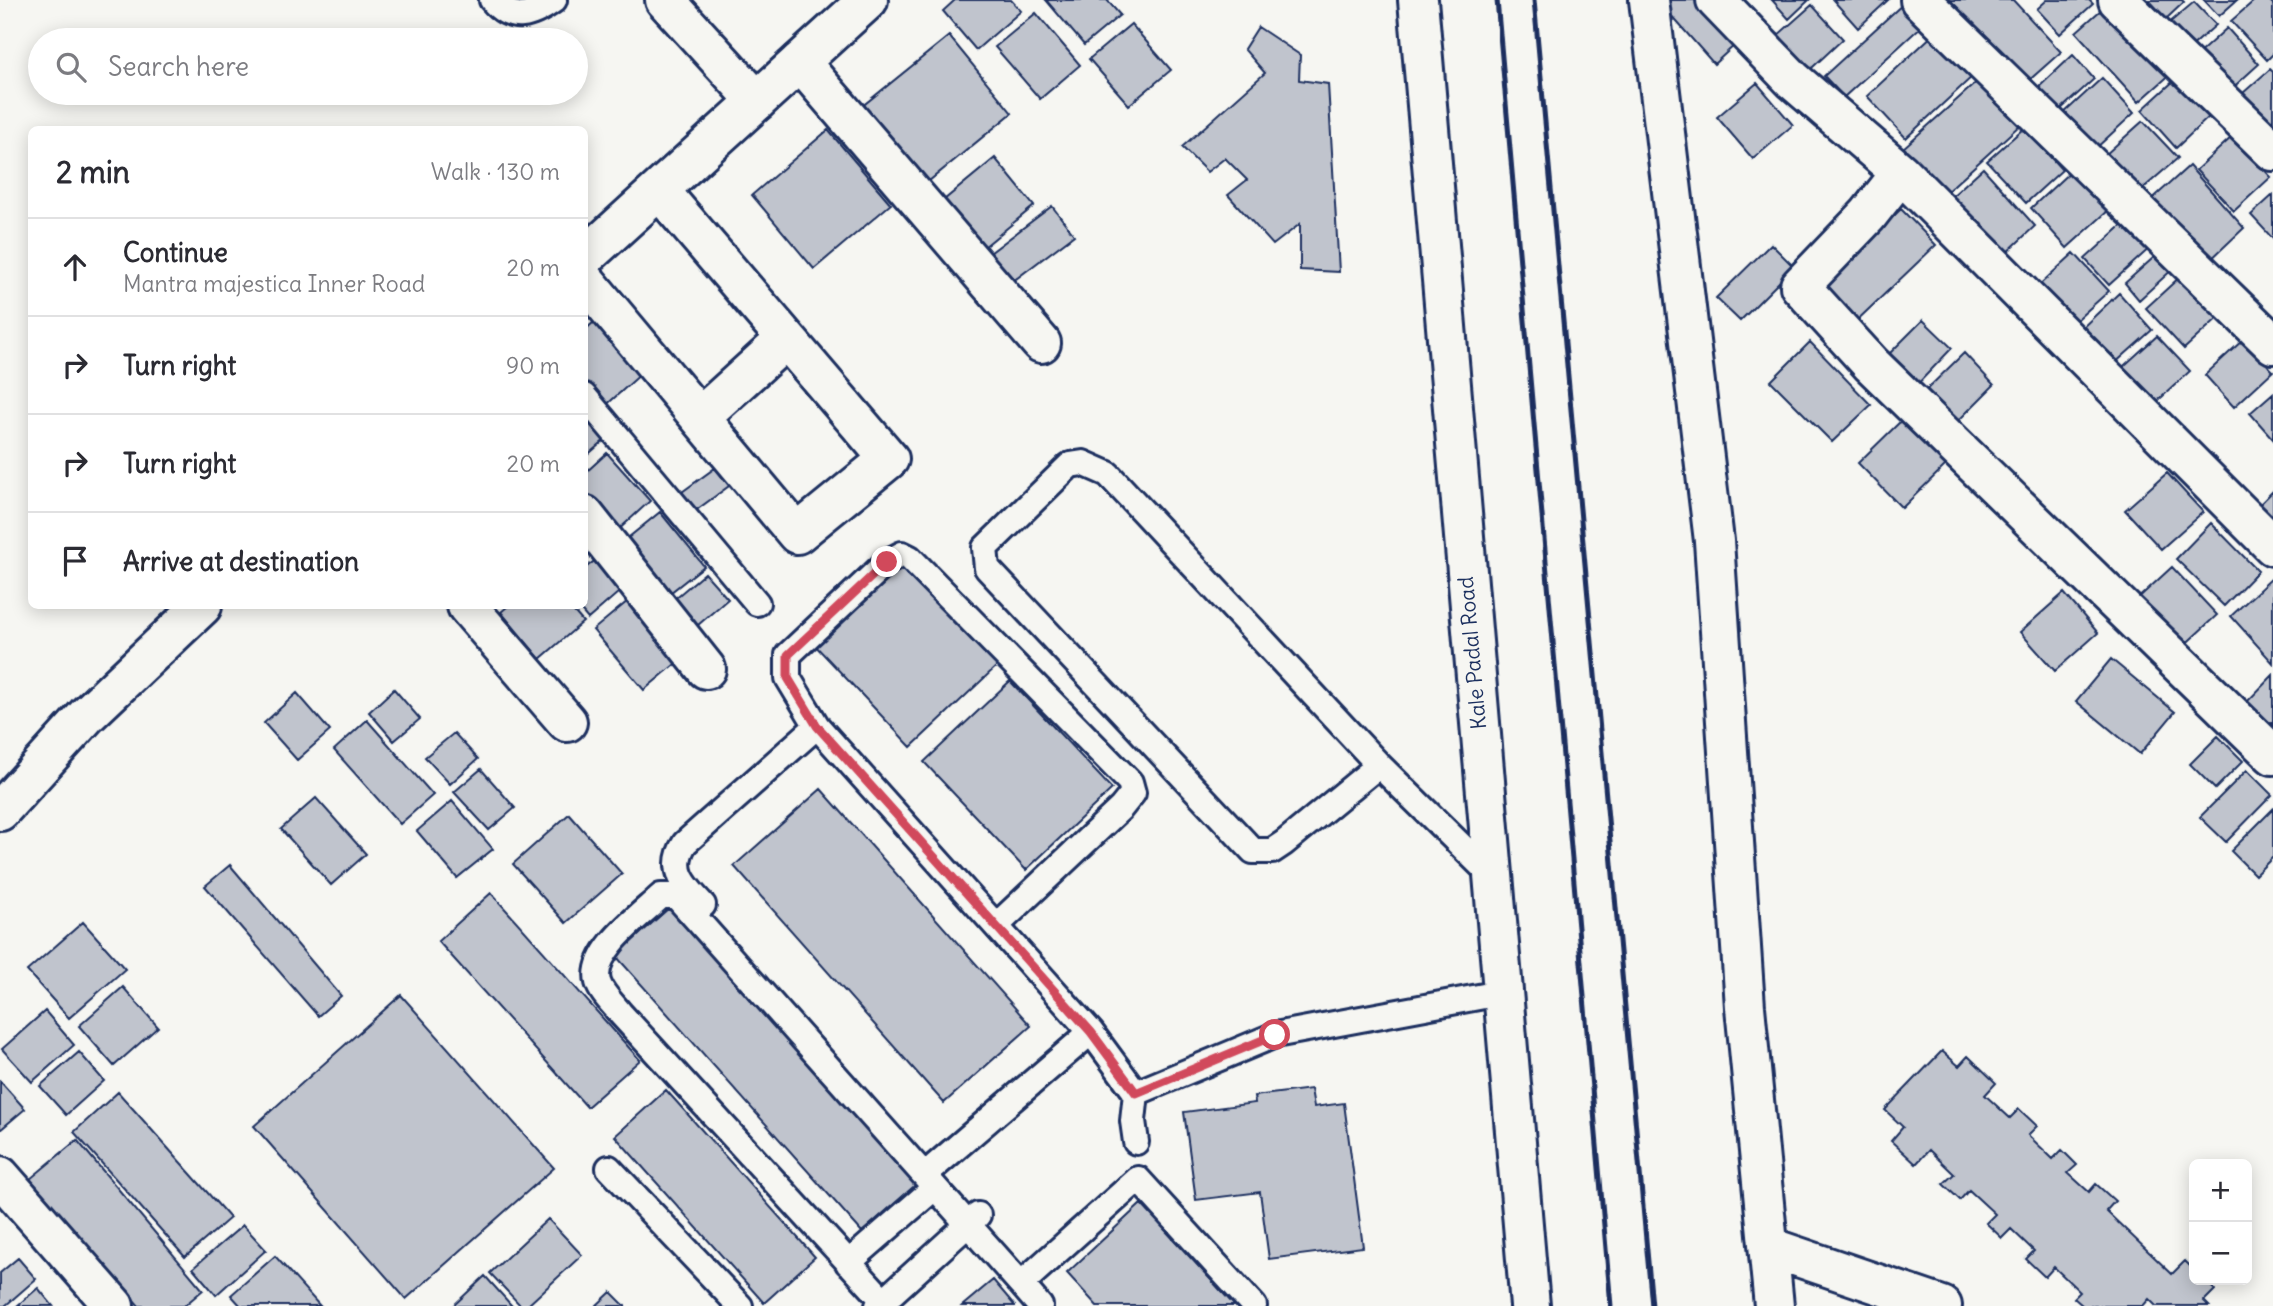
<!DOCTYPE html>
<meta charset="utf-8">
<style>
:root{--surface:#fff;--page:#f2f2f3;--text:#2b2b33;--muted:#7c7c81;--line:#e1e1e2}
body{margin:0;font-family:Delius,sans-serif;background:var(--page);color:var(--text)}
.controls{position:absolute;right:21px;bottom:21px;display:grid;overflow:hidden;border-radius:10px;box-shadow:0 4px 18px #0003}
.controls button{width:63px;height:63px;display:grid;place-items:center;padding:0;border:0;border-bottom:2px solid var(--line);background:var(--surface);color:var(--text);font:35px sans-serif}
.stop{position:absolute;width:21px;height:21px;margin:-16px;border:5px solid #d1495b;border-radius:50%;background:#fff}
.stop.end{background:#d1495b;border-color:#fff;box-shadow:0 2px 7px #0008}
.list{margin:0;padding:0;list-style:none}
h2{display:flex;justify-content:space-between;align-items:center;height:91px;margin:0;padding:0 28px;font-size:30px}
h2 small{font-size:23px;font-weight:400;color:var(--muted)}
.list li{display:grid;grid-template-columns:46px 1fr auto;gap:21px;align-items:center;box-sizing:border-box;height:98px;padding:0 28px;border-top:2px solid var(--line)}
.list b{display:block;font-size:26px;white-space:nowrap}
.list p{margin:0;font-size:23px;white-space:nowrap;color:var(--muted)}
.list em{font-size:23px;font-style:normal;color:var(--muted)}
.icon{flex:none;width:38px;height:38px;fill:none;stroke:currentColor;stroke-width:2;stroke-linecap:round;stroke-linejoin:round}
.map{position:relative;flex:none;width:2273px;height:1306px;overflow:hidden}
.search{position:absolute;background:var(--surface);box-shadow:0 4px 18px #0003;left:28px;top:28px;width:560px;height:77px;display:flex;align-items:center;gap:18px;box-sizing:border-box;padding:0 24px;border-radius:38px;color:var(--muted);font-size:26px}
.panel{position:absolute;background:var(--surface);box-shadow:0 4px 18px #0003;left:28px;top:126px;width:560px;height:483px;border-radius:10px}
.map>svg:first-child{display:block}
</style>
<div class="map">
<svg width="2273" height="1306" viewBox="0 0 2273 1306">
<rect width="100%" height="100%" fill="#f6f6f2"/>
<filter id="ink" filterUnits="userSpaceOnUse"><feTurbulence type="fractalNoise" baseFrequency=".0143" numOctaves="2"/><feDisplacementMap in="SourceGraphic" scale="14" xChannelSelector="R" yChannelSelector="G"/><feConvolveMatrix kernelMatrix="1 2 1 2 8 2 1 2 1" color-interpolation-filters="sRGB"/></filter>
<g filter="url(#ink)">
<path fill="#c0c4cd" stroke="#1b2f5e" stroke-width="2" d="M955 0H1011L1021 11 976 50 943 11Z
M1046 0H1107L1120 15 1084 45Z
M1667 0H1697L1736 44 1714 64 1662 5Z
M1772 0H1809L1789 19Z
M1833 0H1888L1858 28Z
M1950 0H2013L2061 52 2026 83Z
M2047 0H2089L2093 4 2060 34 2037 9Z
M2149 0H2182L2184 2 2166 19Z
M2204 0H2237L2219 16Z
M2255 0H2269L2273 4V54L2267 60 2231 21Z
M2110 2 2173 72 2139 102 2076 32Z
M2194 2 2216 25 2190 48 2168 24Z
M1904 3 1924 24 1844 97 1824 76Z
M1812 5 1843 39 1800 79 1768 44Z
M1036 13 1080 65 1040 99 995 47Z
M1131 24 1171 70 1129 105 1089 59Z
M1258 27 1300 55 1299 80 1328 84 1339 272 1300 270V224L1273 245 1228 195 1247 180 1225 158 1207 172 1182 147 1265 73 1244 49Z
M2227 28 2259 64 2228 92 2196 56Z
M1936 32 1974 75 1906 138 1867 96Z
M949 36 1012 113 918 190 855 112Z
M2073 55 2094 79 2060 110 2039 87Z
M2270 69 2273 72V137L2234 101Z
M2102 78 2134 113 2095 149 2063 114Z
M2177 78 2211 115 2176 148 2142 110Z
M1979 80 2020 125 1944 194 1902 149Z
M1757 83 1793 125 1753 159 1717 117Z
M2143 121 2178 158 2139 192 2105 155Z
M2024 128 2062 170 2026 203 1987 161Z
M828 130 891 204 814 269 752 195Z
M2233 136 2271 177 2234 211 2196 170Z
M995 158 1034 206 978 252 938 205Z
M2189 166 2244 228 2206 264 2149 202Z
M1983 168 2035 226 2004 255 1951 197Z
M2072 170 2109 210 2067 248 2031 208Z
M2273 195V239L2251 215Z
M1052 206 1074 235 1000 291 978 262Z
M1901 209 1936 245 1849 328 1815 291Z
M2128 220 2152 246 2109 285 2085 259Z
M1771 244 1794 267 1740 321 1716 298Z
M2161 251 2175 267 2139 300 2125 283Z
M2074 253 2109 291 2071 325 2037 287Z
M2182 275 2220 316 2184 349 2146 308Z
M2119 293 2152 330 2114 364 2081 329Z
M1923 320 1952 348 1911 391 1881 362Z
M595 321 642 373 604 407 584 385V331Z
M2157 336 2190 371 2149 409 2116 373Z
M2244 339 2273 371 2234 407 2205 375Z
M1810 342 1871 405 1832 442 1771 381Z
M1964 353 1994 385 1952 427 1921 395Z
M2273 393V439L2250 413Z
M588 416 607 438 584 458V419Z
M1903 419 1947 464 1902 508 1858 463Z
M607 453 650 501 616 532 584 499V474Z
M715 468 729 486 695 511 682 492Z
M2167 473 2203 512 2161 549 2125 510Z
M2273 491V526L2256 508Z
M660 512 704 566 661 600 618 546Z
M2211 523 2258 571 2224 606 2176 559Z
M601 556 626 586 588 619 577 606H584V569Z
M898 559 998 665 911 747 811 641Z
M2172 567 2217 615 2179 650 2134 602Z
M705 573 728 599 690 632 667 605Z
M2273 577V663L2231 616Z
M2064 593 2098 633 2055 671 2020 632Z
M634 596 685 656 644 690 593 630Z
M508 606H569L583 622 540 659 501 612Z
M2111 659 2175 712 2140 754 2076 701Z
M2273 675V726L2267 732 2242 707Z
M1010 681 1112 789 1026 870 924 762Z
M394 689 420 719 394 741 369 712Z
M297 693 330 731 297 760 264 723Z
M367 720 433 795 400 824 334 750Z
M454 733 478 759 450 784 425 757Z
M2218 736 2243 761 2215 789 2190 764Z
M481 769 515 808 489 830 454 792Z
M2247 770 2272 795 2226 842 2200 817Z
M821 789 1031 1026 944 1103 734 866Z
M316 798 366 854 331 885 281 829Z
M452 801 493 849 457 878 417 831Z
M2273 809V857L2255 875 2231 851Z
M569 814 622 874 566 923 513 864Z
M230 865 341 996 318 1016 205 886Z
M491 893 640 1060 587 1107 438 941Z
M673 904 920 1181 862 1232 616 956Z
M83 922 125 969 69 1018 27 971Z
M123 987 158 1027 114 1066 79 1026Z
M401 995 554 1168 406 1299 254 1126Z
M45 1011 74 1045 32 1082 2 1049Z
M1942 1051 1959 1066 1968 1056 1996 1083 1985 1095 2010 1118 2019 1109 2037 1126 2028 1135 2053 1159 2062 1150 2077 1165 2068 1173 2089 1192 2096 1184 2115 1201 2106 1211 2172 1274 2185 1261 2194 1270V1280H2204L2215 1290 2204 1301 2209 1306H2156L2149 1299 2143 1306H2083L2074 1298 2080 1292 2054 1267 2045 1277 2026 1259 2034 1251 2011 1229 2002 1238 1986 1223 1995 1214 1969 1190 1960 1200 1943 1184 1954 1174 1929 1150 1916 1164 1891 1141 1903 1127 1885 1110Z
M79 1052 104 1081 66 1115 40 1086Z
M0 1081 25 1109 0 1130Z
M1311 1089 1314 1107 1344 1103 1363 1247 1269 1259 1260 1192 1196 1200 1184 1112 1255 1103 1254 1096Z
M666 1090 815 1257 764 1303 615 1136Z
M118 1092 230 1218 185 1257 74 1132Z
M77 1140 203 1290 184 1306H139L30 1179Z
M1141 1204 1235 1306H1097L1067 1273Z
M548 1219 582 1255 527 1306H521L490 1273Z
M243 1225 266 1250 216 1295 193 1268Z
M275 1256 320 1306H241L231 1295Z
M18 1258 36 1279 5 1306H0V1273Z
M485 1276 512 1306H453Z
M993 1280 1015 1306H962Z
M38 1288 53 1306H17Z
M611 1292 625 1306H596Z"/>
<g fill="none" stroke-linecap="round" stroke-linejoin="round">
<g stroke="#1b2f5e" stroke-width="30">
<path id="lane" d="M492 0C512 24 532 16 554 0
M584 396 757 603
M1379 765 1284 843 1272 851H1253L987 568 985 548 1070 465 1083 463 1108 474 1379 765 1491 875
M703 905C685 886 668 869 685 843L817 726
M996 926 1121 808 1133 793 1130 782 910 558 902 554 887 562 788 655V678L817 726 1091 1032 1136 1093
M1136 1142 1133 1121 1136 1093 1275 1035 1500 993
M935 1166 1091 1032
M609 1168 740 1306
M848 1263 933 1189
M884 1301 620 1013C613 1004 601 993 598 982 590 951 641 915 661 896H676L1021 1284
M878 1306 978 1215
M1040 1306 1021 1284 1138 1179 1254 1306"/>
</g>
<g stroke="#1b2f5e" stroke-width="44">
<path id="street" d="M665 0 757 101
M1649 0 1714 541 1745 1007 1774 1306
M1716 0 1793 80 1901 173
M1920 0 2273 344
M2118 0 2273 151
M800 62 1041 343
M584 279 797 534 889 459 660 191
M700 417 786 339
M584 515 706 669
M2273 546 1901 173 1868 215 1800 286 1871 364 2273 755
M467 606 567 722
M0 1176 114 1306
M1769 1247 1942 1306"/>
</g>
<g stroke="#1b2f5e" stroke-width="44">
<path id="secondary" d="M1418 0 1530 1306
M584 258 868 0
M0 811 87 715 202 606"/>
</g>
<use href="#lane" stroke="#f6f6f2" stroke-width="24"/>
<use href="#street" stroke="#f6f6f2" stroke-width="38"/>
<use href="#secondary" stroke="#f6f6f2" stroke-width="38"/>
<path stroke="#1b2f5e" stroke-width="5" d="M1497 0 1611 1306
M1534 0 1652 1306"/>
</g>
</g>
<g fill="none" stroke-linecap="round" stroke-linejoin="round" filter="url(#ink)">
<path stroke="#d1495b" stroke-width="9" d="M887 562 788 655V678L817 726 1091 1032 1136 1093 1275 1035"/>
</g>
<g text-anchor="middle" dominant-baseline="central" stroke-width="5" stroke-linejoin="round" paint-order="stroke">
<g font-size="21" fill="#1b2f5e" stroke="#f6f6f2">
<text transform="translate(1472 653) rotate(-95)">Kale Padal Road</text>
</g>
</g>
</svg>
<div class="controls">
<button>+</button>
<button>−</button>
</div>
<div class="stop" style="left:1275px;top:1035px"></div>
<div class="stop end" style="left:887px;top:562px"></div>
<div class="search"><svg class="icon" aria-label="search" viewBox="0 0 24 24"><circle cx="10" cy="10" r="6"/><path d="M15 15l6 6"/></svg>Search here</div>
<section class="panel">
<h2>2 min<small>Walk · 130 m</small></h2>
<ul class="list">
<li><svg class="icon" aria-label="ahead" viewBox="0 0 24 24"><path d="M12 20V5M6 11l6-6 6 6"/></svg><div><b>Continue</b><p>Mantra majestica Inner Road</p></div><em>20 m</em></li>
<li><svg class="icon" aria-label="right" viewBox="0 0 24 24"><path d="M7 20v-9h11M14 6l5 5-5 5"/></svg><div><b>Turn right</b></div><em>90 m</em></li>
<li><svg class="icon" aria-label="right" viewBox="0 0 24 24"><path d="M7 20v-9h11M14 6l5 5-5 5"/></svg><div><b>Turn right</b></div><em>20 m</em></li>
<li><svg class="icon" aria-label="arrive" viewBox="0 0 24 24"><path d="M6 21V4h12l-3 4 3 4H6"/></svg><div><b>Arrive at destination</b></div></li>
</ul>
</section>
</div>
